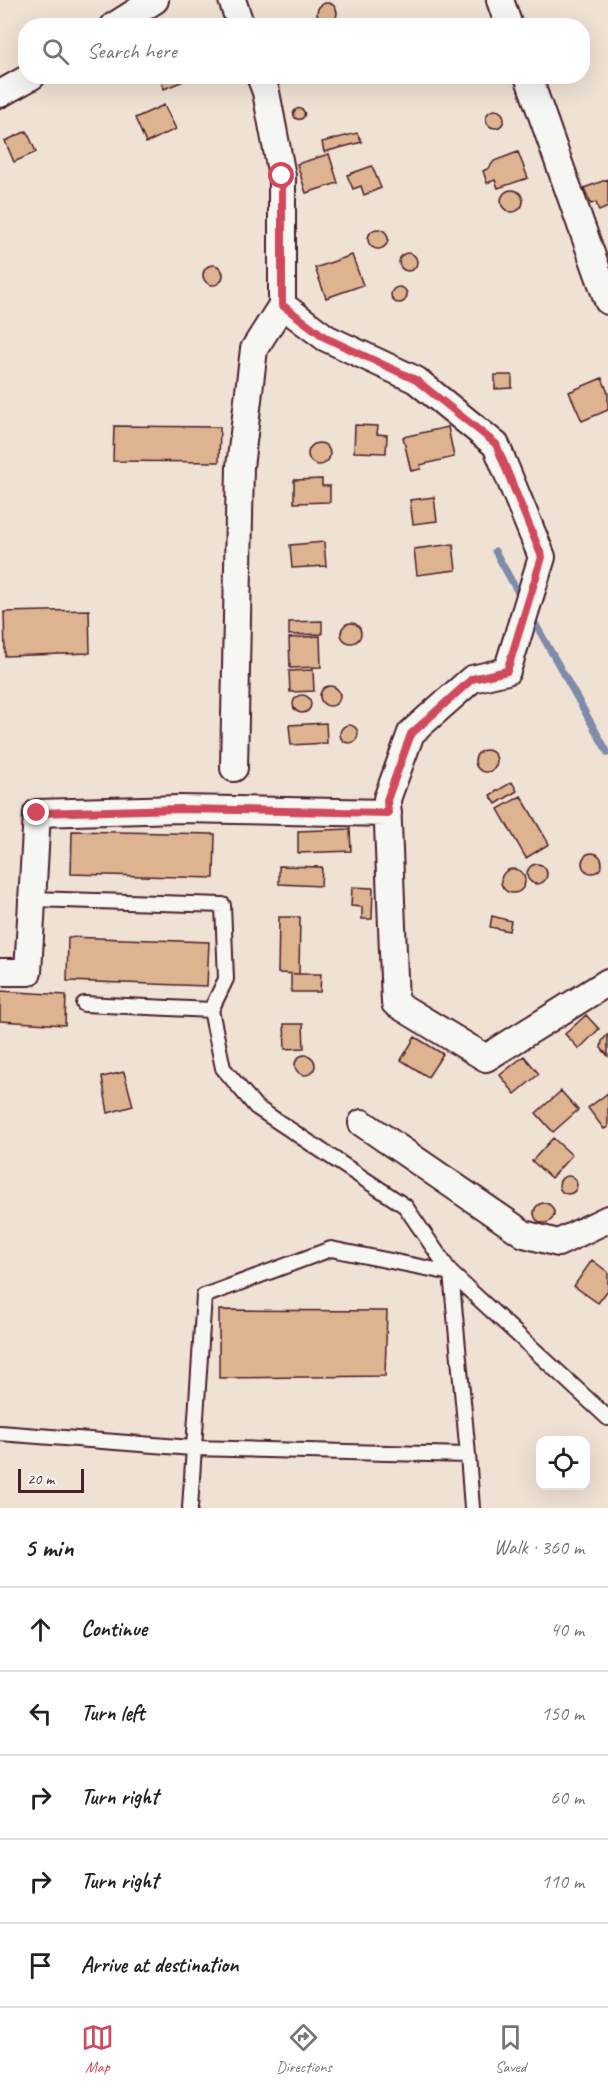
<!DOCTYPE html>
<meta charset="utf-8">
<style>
:root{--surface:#fff;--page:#f6f6f6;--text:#222;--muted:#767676;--line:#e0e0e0;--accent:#d1495b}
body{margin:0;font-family:Caveat,sans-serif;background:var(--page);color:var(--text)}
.controls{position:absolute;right:18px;bottom:18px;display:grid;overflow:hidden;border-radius:12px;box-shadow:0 6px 24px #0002}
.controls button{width:54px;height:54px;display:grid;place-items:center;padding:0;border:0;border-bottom:2px solid var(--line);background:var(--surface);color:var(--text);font:30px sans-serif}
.scale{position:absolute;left:18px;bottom:15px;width:66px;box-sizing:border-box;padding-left:6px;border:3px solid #4a1f2b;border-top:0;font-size:16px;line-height:21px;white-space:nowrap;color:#4a1f2b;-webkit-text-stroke:4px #f6f6f2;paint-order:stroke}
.stop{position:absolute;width:18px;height:18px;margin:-14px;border:4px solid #d1495b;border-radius:50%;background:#fff}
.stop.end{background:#d1495b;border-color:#fff;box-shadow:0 2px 6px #0008}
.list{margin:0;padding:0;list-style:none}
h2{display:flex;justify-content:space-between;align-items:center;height:78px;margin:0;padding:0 24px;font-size:26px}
h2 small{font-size:20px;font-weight:400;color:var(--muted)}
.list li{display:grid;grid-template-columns:39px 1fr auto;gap:18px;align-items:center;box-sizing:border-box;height:84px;padding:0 24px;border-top:2px solid var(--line)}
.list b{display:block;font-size:22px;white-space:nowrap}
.list em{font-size:20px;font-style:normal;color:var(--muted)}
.icon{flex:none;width:33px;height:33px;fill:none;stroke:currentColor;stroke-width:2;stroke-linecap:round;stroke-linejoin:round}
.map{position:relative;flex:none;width:608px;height:1508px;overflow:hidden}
.search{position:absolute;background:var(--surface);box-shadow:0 6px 24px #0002;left:18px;right:18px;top:18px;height:66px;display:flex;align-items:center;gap:15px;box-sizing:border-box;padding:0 21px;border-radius:24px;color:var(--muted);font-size:22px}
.sheet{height:498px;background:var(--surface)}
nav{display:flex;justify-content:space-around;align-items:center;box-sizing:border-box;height:84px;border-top:2px solid var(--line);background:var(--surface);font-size:16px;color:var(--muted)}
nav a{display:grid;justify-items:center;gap:3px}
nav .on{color:var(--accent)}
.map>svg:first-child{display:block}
</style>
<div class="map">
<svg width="608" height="1508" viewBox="0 0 608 1508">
<rect width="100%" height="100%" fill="#efe2d4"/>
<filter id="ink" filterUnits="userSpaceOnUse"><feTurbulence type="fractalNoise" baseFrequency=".0167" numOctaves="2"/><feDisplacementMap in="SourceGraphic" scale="12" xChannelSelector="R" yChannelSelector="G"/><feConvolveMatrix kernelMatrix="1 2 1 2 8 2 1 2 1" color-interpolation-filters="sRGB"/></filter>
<g filter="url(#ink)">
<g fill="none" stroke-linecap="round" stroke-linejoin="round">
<path stroke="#7e8baa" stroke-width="7" d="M495 551 521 598
M531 616 608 753"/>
</g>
<path fill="#deb38f" stroke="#4a1f2b" stroke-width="1.5" d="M317 13a10 10 0 1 1 20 0a10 10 0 1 1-20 0Z
M159 76H193V77L164 89Z
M417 76H437L435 81 428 84 421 82Z
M164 105 176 129 146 143 135 118Z
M293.5 114a5.5 5.5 0 1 1 11 0a5.5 5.5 0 1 1-11 0Z
M486 119a9 9 0 1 1 18 0a9 9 0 1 1-18 0Z
M27 131 36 152 14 162 5 141Z
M357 133 362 142 324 152 322 142Z
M518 152 528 178 498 188 495 180 487 183 483 171 489 168 494 161Z
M329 154 338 183 306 193 297 164Z
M372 166 381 188 364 195 361 186 353 189 347 175Z
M608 179V207L599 211 596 202 591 204 584 188Z
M501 201a11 11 0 1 1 22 0a11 11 0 1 1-22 0Z
M368 239a10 10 0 1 1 20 0a10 10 0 1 1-20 0Z
M399 262a9 9 0 1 1 18 0a9 9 0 1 1-18 0Z
M352 255 363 285 326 298 315 268Z
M203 275a10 10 0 1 1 20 0a10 10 0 1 1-20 0Z
M391 295a8 8 0 1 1 16 0a8 8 0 1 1-16 0Z
M495 375H512V388L495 389Z
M602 378 608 393V410L582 421 569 392Z
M355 425 378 426 377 434 387 435 386 453 354 452Z
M114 426 220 427 219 462 113 461Z
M448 427 454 457 420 465 421 469 411 471 403 437Z
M308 454a11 11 0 1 1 22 0a11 11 0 1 1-22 0Z
M322 479V486H330V502L294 503V480Z
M434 497 437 521 413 524 410 500Z
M324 542 326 566 292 568 290 545Z
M453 544 456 570 417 575 414 549Z
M89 610 90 653 5 656 4 612Z
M322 621V634L289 635V622Z
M341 633a10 10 0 1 1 20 0a10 10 0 1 1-20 0Z
M320 636 321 667 290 668 289 638Z
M313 670 314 691 290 692 289 671Z
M320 696a10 10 0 1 1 20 0a10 10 0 1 1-20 0Z
M293 704a9 9 0 1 1 18 0a9 9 0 1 1-18 0Z
M326 723 327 743 291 745 289 725Z
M340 734a9 9 0 1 1 18 0a9 9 0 1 1-18 0Z
M475 761a11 11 0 1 1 22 0a11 11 0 1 1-22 0Z
M512 782 517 791 496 804 490 795Z
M521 796 549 844 526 858 498 809Z
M350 829 351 851 298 853V831Z
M72 831 215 834 214 878 71 874Z
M582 863a10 10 0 1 1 20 0a10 10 0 1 1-20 0Z
M527 874a10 10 0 1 1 20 0a10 10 0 1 1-20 0Z
M279 866 322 867 321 886 279 884Z
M501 881a12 12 0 1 1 24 0a12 12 0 1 1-24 0Z
M352 887 373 888 372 919H362V907L351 906Z
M492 916 511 921 509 931 490 927Z
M279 917H300L299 974 278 973Z
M68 937 209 942 207 986 67 981Z
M291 974H321L320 992H291Z
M0 991 66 995 65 1025 0 1021Z
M586 1015 599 1029 579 1049 565 1034Z
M284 1024H303L304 1048 285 1049Z
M607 1035H608V1056L601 1048 602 1041Z
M415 1037 443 1054 428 1077 401 1060Z
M295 1065a10 10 0 1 1 20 0a10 10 0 1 1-20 0Z
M524 1056 539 1074 515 1094 500 1075Z
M124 1072 133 1106 108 1113 102 1077Z
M561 1091 578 1110 553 1132 536 1113Z
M608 1093V1127L604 1129 588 1108Z
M553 1138 572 1155 551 1178 532 1161Z
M559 1185a9 9 0 1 1 18 0a9 9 0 1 1-18 0Z
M534 1213a10 10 0 1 1 20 0a10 10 0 1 1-20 0Z
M592 1260 608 1272V1290L598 1303 574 1286Z
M219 1310 387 1311 385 1376 219 1378Z"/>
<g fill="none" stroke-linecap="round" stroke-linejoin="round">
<g stroke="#4a1f2b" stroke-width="18">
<path id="lane" d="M32 899 223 905 226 979 211 1010
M84 1004 211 1010 223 1068 256 1107 405 1206 451 1273 468 1455
M0 1433 192 1448 468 1455 472 1508
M190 1508 204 1296 331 1249 451 1273 608 1418"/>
</g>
<g stroke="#4a1f2b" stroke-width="30">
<path id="street" d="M232 0 241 26
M500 0 509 26
M114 26 155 0
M528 76 608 301
M0 94 32 76
M282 305 326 338 416 380 496 445 542 557 507 671 472 679 411 733 387 799 395 1003 486 1058 608 982
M234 768 240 467 254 349 282 305V176L266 92 260 76
M0 972H28L37 813 179 809 388 813
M362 1123 524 1234 558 1243 608 1219"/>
</g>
<use href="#lane" stroke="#f6f6f2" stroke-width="14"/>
<use href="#street" stroke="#f6f6f2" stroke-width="26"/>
</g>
</g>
<g fill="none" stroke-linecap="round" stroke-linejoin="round" filter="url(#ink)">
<path stroke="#d1495b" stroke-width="8" d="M37 813 179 809 388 813 387 800 411 734 472 679 507 671 542 557 496 444 416 380 326 338 282 305V176"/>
</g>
</svg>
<div class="controls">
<button><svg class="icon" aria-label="locate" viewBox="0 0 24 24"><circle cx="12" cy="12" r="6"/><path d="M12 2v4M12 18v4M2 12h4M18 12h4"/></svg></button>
</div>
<div class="scale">20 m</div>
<div class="stop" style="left:282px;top:176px"></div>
<div class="stop end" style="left:37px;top:813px"></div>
<div class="search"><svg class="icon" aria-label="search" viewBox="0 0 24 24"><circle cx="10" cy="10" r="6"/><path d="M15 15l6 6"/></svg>Search here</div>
</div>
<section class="sheet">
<h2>5 min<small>Walk · 360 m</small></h2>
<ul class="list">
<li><svg class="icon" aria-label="ahead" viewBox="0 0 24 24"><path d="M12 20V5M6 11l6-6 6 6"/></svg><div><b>Continue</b></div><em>40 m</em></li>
<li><svg class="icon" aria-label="left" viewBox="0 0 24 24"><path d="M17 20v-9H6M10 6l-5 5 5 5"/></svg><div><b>Turn left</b></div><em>150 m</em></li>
<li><svg class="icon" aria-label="right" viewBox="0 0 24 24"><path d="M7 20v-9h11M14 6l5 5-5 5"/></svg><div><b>Turn right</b></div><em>60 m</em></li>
<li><svg class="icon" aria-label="right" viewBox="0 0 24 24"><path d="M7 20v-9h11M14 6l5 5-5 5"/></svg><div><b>Turn right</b></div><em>110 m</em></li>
<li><svg class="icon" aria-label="arrive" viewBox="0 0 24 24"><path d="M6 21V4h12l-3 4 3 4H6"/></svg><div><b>Arrive at destination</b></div></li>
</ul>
</section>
<nav>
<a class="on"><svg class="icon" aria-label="map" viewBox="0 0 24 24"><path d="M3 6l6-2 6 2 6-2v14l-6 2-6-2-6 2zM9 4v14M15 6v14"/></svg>Map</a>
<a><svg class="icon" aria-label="directions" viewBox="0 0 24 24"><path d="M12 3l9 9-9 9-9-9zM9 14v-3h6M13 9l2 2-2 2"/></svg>Directions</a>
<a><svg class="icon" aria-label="saved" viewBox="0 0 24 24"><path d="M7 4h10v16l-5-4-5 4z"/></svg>Saved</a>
</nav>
